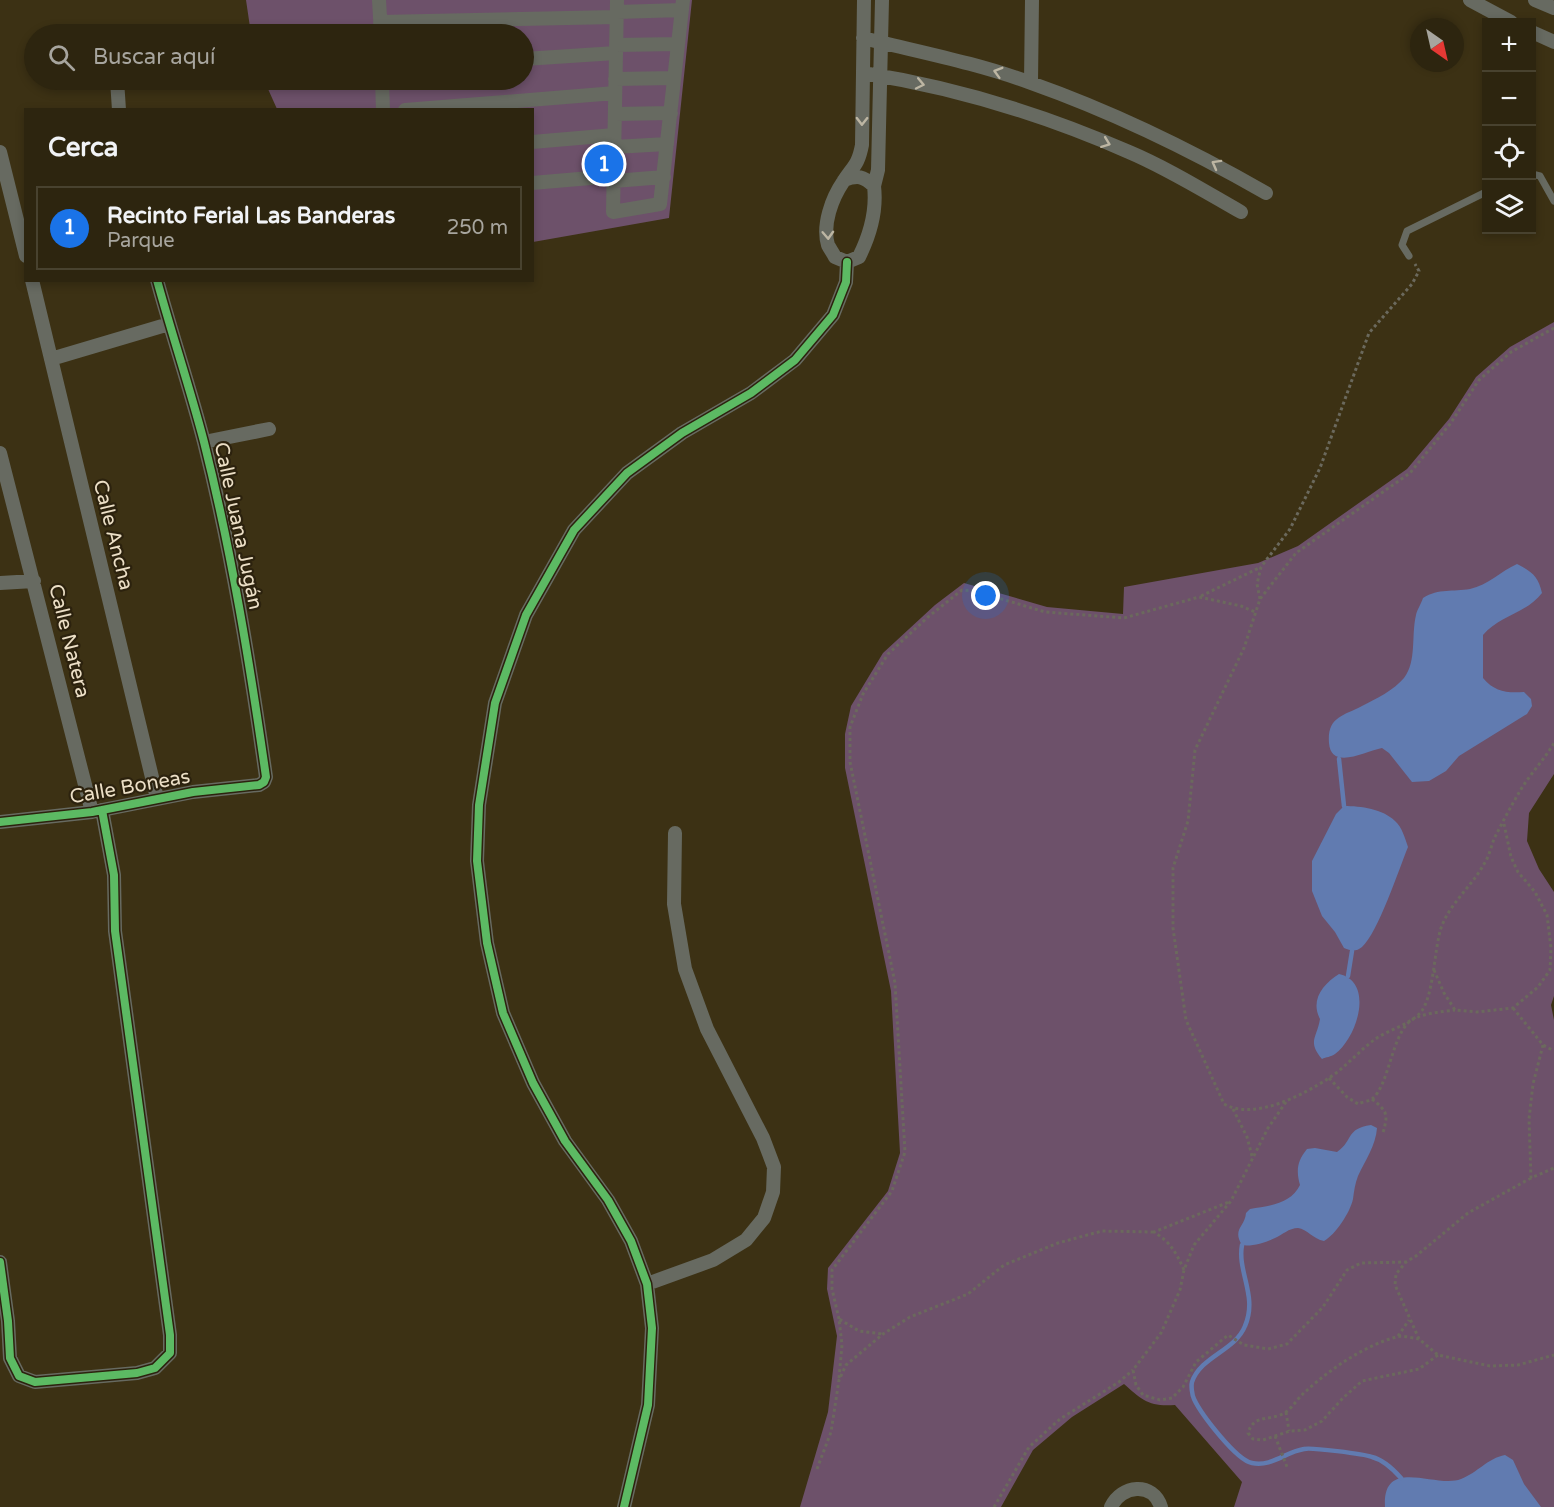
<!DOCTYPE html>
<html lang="es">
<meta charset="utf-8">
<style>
:root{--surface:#2d250f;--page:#39311d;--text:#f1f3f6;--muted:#a7a59e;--line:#48422f;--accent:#1a73e8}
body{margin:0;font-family:"Varela Round",sans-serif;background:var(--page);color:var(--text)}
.controls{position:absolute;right:18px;top:18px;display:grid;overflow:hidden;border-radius:0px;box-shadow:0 3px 9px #0003}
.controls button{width:54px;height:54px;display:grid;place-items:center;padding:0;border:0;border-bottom:2px solid var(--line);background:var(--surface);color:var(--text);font:30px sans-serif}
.compass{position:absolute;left:1410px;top:18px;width:54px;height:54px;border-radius:50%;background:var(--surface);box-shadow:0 3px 9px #0003;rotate:146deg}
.you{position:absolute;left:986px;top:596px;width:21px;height:21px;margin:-15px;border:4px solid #fff;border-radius:50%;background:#1a73e8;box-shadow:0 0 0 9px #1a73e833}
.badge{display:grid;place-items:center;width:39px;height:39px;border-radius:50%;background:var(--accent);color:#fff;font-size:20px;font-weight:700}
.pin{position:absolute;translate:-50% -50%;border:3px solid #fff;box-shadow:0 2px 6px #0006}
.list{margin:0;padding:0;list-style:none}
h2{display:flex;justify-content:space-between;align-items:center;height:78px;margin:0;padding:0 24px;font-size:26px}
h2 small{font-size:20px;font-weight:400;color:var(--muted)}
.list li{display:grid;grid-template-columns:39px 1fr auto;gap:18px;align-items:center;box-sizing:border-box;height:84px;margin:0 12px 12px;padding:0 12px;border:2px solid var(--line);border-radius:0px}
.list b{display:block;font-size:22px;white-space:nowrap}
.list p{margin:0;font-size:20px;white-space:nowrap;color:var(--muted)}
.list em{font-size:20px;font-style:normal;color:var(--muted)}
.icon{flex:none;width:33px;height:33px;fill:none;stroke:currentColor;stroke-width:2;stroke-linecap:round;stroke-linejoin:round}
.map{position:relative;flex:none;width:1554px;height:1507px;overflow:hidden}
.search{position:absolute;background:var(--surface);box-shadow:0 3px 9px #0003;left:24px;top:24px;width:510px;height:66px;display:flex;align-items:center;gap:15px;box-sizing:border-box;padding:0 21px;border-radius:33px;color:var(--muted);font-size:22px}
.panel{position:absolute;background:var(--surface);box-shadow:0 3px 9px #0003;left:24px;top:108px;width:510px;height:174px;border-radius:0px}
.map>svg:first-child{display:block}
</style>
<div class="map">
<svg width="1554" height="1507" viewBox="0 0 1554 1507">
<rect width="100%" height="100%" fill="#3c3114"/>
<path fill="#6d516a" d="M246 0H692L669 218 533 242 532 110 277 109 264 80H524V34H251Z
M1554 322V774L1529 813 1527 841 1539 869 1554 892V996L1551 1005 1554 1020V1507H1234L1242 1482 1175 1405C1149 1407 1142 1400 1124 1384L1072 1417 1033 1450 1001 1507H800L828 1412 837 1336 827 1289 828 1268 888 1191 900 1153 891 991 845 768V734L851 706 883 653 935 605 964 583 1047 607 1123 614 1124 587 1258 563 1298 546 1407 469 1449 419 1476 377 1510 347Z"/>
<path fill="#617bb0" d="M1517 564C1532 572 1538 576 1542 593 1527 613 1499 616 1483 635V678C1495 692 1506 693 1524 692L1531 699 1532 706 1527 714 1459 756 1446 771 1429 781 1412 782 1389 753 1382 748C1366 751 1331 771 1329 743 1327 717 1343 716 1362 706 1376 699 1394 690 1404 678 1417 661 1411 636 1416 615 1417 610 1421 604 1423 598 1439 588 1453 592 1470 589 1488 585 1501 571 1517 564Z
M1344 806C1361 806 1383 809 1395 821 1402 827 1405 838 1408 847 1399 869 1378 933 1362 947 1356 952 1351 951 1344 948L1335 932 1322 916 1312 891V861L1336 814Z
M1339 974C1375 982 1357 1038 1335 1054 1331 1057 1326 1057 1322 1059 1307 1041 1317 1038 1320 1019 1310 1000 1323 984 1339 974Z
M1371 1125 1377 1128C1376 1145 1365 1161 1358 1176 1355 1184 1354 1191 1353 1199 1350 1213 1335 1235 1324 1241 1313 1239 1307 1229 1298 1228 1289 1228 1282 1235 1275 1238 1267 1242 1251 1247 1242 1245 1232 1229 1245 1227 1246 1213L1250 1209C1269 1206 1291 1204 1300 1185 1296 1171 1297 1161 1307 1149L1315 1148 1337 1152C1354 1140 1345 1129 1371 1125Z
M1505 1455 1513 1460 1524 1484 1541 1507H1385C1382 1455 1436 1489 1461 1479 1477 1473 1488 1458 1505 1455Z"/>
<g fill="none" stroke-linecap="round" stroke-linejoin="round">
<path stroke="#617bb0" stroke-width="4.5" d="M1339 759 1344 806
M1348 976 1352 951
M1242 1245C1237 1272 1258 1296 1245 1326 1235 1351 1201 1356 1192 1382 1191 1386 1192 1395 1194 1399 1201 1414 1236 1460 1252 1463 1272 1467 1285 1452 1304 1449 1310 1447 1364 1454 1372 1457 1384 1460 1393 1469 1401 1478"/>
<path stroke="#6b695d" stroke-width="3" stroke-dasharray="3 3" stroke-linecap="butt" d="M1554 328 1511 352 1479 380 1450 424 1410 473 1296 553 1260 599 1244 648 1195 750 1188 821 1173 868V928L1186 1020 1224 1104C1254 1121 1303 1095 1329 1078 1346 1067 1359 1051 1374 1040 1389 1029 1408 1026 1421 1012 1434 995 1434 950 1441 928 1450 903 1472 886 1484 864 1489 857 1491 847 1494 839 1502 823 1511 806 1520 791 1530 774 1544 760 1554 743
M1201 596 1261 567
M1260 599 1257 584 1261 567 1290 529 1320 468 1369 333 1412 284 1419 271 1415 264
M1434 970 1444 993 1455 1010 1477 1012 1513 1008 1538 987 1550 970 1551 948 1547 915 1535 892 1518 872 1511 857 1504 824
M1513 1008 1543 1045 1554 1051
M1543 1045 1533 1084 1529 1119 1531 1178 1554 1168
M1329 1078 1347 1097 1358 1104C1362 1102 1369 1101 1372 1099 1389 1085 1391 1039 1409 1022 1420 1013 1441 1012 1455 1010
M1372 1099C1388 1112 1388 1114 1383 1133
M1286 1102 1268 1128 1231 1201 1194 1245 1184 1270 1180 1290 1161 1333 1133 1370 1136 1385 1143 1395 1160 1400 1172 1398 1183 1387 1196 1362 1228 1335 1244 1345 1268 1349 1287 1344 1323 1307 1347 1270 1361 1263 1406 1262
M1233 1109 1247 1137 1252 1156
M1531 1178 1468 1213 1416 1256 1406 1262 1396 1274 1395 1285 1419 1339 1438 1355 1490 1366 1518 1365 1554 1355
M1184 1270C1176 1252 1170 1242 1154 1232L1229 1202
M839 1319 832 1289V1270L892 1191 905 1152 895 983 850 762V727L863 694 888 654 928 617 962 590 975 591 1045 612 1124 618 1199 597 1241 606 1255 612
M1398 1336 1409 1320
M1419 1339C1412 1338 1403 1335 1396 1337 1364 1346 1330 1369 1305 1392 1298 1398 1293 1407 1286 1412 1271 1422 1254 1413 1248 1433L1253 1439 1263 1440 1290 1431 1305 1430 1322 1421 1343 1398 1362 1381 1419 1369 1438 1355
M839 1378 842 1345 839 1319 859 1331 883 1334
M1286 1412 1289 1431
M1275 1436 1287 1467
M817 1469 831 1432 839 1380 846 1365 883 1334 910 1317 968 1294 1004 1265 1058 1243 1102 1231 1154 1232
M994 1507 1029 1447 1060 1419 1119 1382 1133 1370"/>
<path stroke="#676a61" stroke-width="7" d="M1532 174 1540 176 1554 201
M1409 256 1402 245 1407 231 1486 192"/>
<path stroke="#676a61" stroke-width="14" d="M379 0 381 34
M617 0 613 212 660 204 683 0
M1470 0 1511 22
M1535 0 1554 8
M617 12 682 10
M380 22 616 17
M1532 32 1554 42
M863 38C919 52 977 63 1031 83 1113 112 1191 150 1266 193
M616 45 678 44
M524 59 616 53
M863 73C952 87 1045 115 1129 152 1167 168 1204 191 1241 212
M615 79 674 78
M117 80 119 110
M382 80 383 110
M1031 82 1032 0
M405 110 615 93
M615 114 671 113
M532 142 614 135
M614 147 667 144
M0 152 26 256
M844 180C858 175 863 176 874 186 877 211 870 235 859 257L847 262 835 257C833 253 830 249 828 245 822 225 832 198 843 182 853 166 858 166 862 145L864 0
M614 181 664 177
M532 183 614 176
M874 186 878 170 882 0
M32 280 157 798
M51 359 169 324
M204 442 269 429
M0 453 92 812
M0 583 34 581
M0 822 92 812 193 792 259 785 264 782 266 777C250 665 232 553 204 442 190 388 172 335 157 280
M0 1262 8 1321 10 1358 19 1376 35 1382 137 1373 155 1368 170 1353V1335L115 931 114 875 102 810
M647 1284 713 1260 746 1240 764 1218 773 1192 774 1167 763 1138 707 1029 685 969 674 904 675 833
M624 1507 648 1405 652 1328 647 1284 631 1241 608 1200 565 1141 533 1083 503 1013 487 943 477 861 479 805 495 703 526 615 574 530 627 473 682 433 751 393 795 360 833 315 846 282 847 262
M1111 1507C1121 1485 1153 1481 1161 1507"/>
<g stroke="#2c220e" stroke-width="11">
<path id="cycleway" d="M0 822 92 812 193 792 259 785 264 782 266 777C250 665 232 553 204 442 190 388 172 335 157 280
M0 1262 8 1321 10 1358 19 1376 35 1382 137 1373 155 1368 170 1353V1335L115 931 114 875 102 810
M624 1507 648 1405 652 1328 647 1284 631 1241 608 1200 565 1141 533 1083 503 1013 487 943 477 861 479 805 495 703 526 615 574 530 627 473 682 433 751 393 795 360 833 315 846 282 847 262"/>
</g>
<use href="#cycleway" stroke="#5cba63" stroke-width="8"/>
</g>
<defs><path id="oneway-chevron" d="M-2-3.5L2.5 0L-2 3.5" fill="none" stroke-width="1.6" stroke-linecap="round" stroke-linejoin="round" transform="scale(1.5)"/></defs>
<g stroke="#bdb6a3">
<use href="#oneway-chevron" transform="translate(998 72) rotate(-164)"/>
<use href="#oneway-chevron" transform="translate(920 84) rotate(12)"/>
<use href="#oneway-chevron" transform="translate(862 121) rotate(91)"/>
<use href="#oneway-chevron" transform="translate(1106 143) rotate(21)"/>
<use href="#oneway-chevron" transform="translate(1216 164) rotate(-151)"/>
<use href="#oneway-chevron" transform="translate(828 235) rotate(87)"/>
</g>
<g text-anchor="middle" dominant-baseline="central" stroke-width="4.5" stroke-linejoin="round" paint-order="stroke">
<g font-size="20" fill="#ecdfc6" stroke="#2c220e">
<text transform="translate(238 526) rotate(78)">Calle Juana Jugán</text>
<text transform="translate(113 535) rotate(76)">Calle Ancha</text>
<text transform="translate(69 641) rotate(76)">Calle Natera</text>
<text transform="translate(130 787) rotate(-10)">Calle Boneas</text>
</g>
</g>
</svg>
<div class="controls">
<button>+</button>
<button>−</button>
<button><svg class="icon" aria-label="locate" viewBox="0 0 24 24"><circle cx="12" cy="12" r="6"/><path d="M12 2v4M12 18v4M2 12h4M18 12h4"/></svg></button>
<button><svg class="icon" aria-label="layers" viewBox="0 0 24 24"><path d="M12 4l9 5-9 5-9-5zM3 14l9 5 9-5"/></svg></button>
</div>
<svg class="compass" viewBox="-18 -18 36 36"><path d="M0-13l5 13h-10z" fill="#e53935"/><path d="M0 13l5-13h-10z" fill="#a7a59e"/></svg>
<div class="you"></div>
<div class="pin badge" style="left:604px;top:164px">1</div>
<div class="search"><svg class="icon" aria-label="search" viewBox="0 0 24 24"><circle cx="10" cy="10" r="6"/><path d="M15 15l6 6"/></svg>Buscar aquí</div>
<section class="panel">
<h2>Cerca<small></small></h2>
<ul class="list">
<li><span class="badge">1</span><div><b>Recinto Ferial Las Banderas</b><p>Parque</p></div><em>250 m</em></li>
</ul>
</section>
</div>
